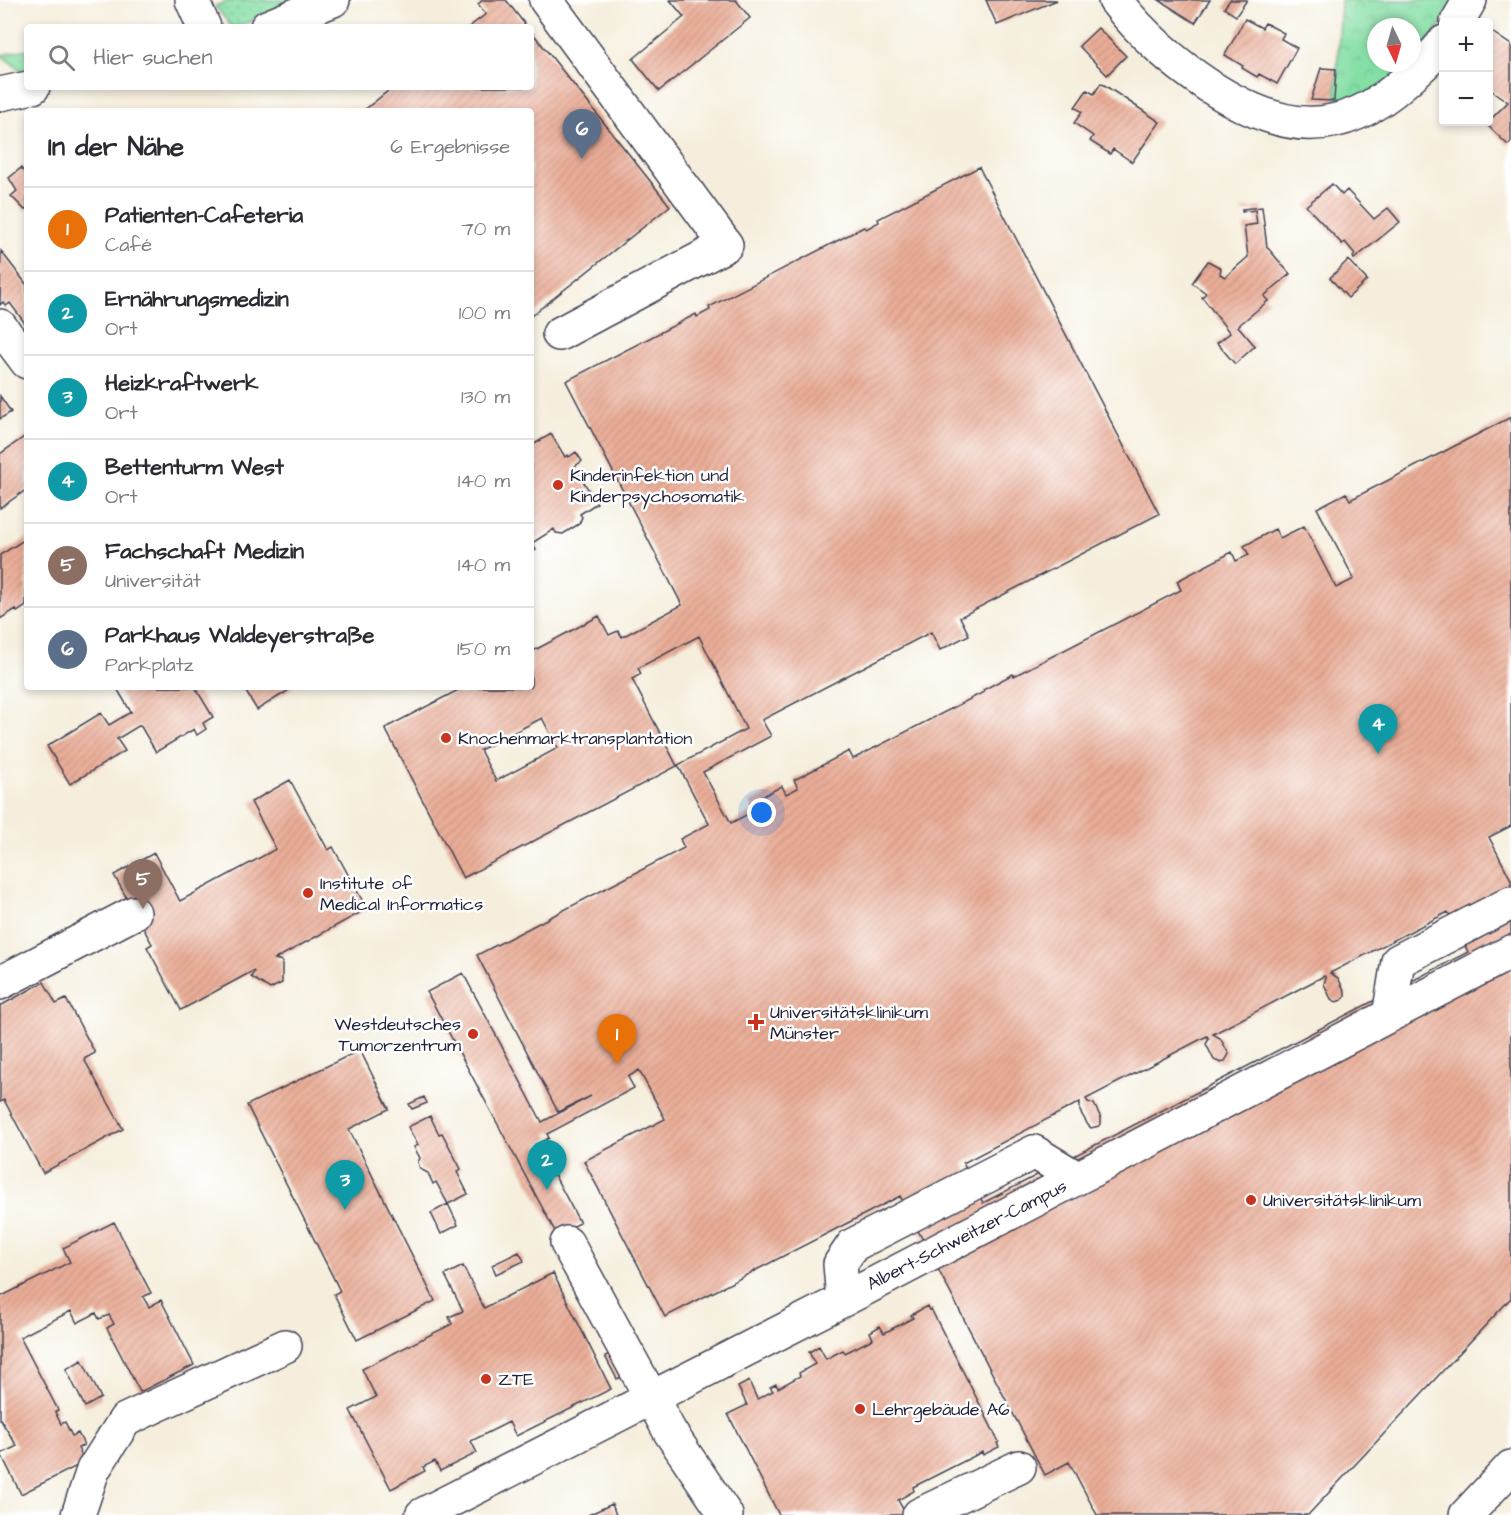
<!DOCTYPE html>
<html lang="de">
<meta charset="utf-8">
<style>
:root{--surface:#fff;--page:#f7f7f7;--text:#2b2b33;--muted:#7c7c81;--line:#e1e1e2;--accent:#2563eb}
body{margin:0;font-family:"Architects Daughter",sans-serif;background:var(--page);color:var(--text)}
.controls{position:absolute;right:18px;top:18px;display:grid;overflow:hidden;border-radius:6px;box-shadow:0 3px 9px #0003}
.controls button{width:54px;height:54px;display:grid;place-items:center;padding:0;border:0;border-bottom:2px solid var(--line);background:var(--surface);color:var(--text);font:30px sans-serif}
.compass{position:absolute;left:1367px;top:18px;width:54px;height:54px;border-radius:50%;background:var(--surface);box-shadow:0 3px 9px #0003;rotate:175deg}
.you{position:absolute;left:762px;top:813px;width:21px;height:21px;margin:-15px;border:4px solid #fff;border-radius:50%;background:#1a73e8;box-shadow:0 0 0 9px #1a73e833}
.badge{display:grid;place-items:center;width:39px;height:39px;border-radius:50%;background:var(--accent);color:#fff;font-size:20px;font-weight:700}
.pin{position:absolute;translate:-50% -50px;filter:drop-shadow(0 2px 3px #0008)}
.pin::after{content:'';position:absolute;top:32px;width:21px;height:18px;background:inherit;clip-path:polygon(0 0,100% 0,50% 100%)}
.list{margin:0;padding:0;list-style:none}
h2{display:flex;justify-content:space-between;align-items:center;height:78px;margin:0;padding:0 24px;font-size:26px}
h2 small{font-size:20px;font-weight:400;color:var(--muted)}
.list li{display:grid;grid-template-columns:39px 1fr auto;gap:18px;align-items:center;box-sizing:border-box;height:84px;padding:0 24px;border-top:2px solid var(--line)}
.list b{display:block;font-size:22px;white-space:nowrap}
.list p{margin:0;font-size:20px;white-space:nowrap;color:var(--muted)}
.list em{font-size:20px;font-style:normal;color:var(--muted)}
.icon{flex:none;width:33px;height:33px;fill:none;stroke:currentColor;stroke-width:2;stroke-linecap:round;stroke-linejoin:round}
.map{position:relative;flex:none;width:1511px;height:1515px;overflow:hidden}
.search{position:absolute;background:var(--surface);box-shadow:0 3px 9px #0003;left:24px;top:24px;width:510px;height:66px;display:flex;align-items:center;gap:15px;box-sizing:border-box;padding:0 21px;border-radius:6px;color:var(--muted);font-size:22px}
.panel{position:absolute;background:var(--surface);box-shadow:0 3px 9px #0003;left:24px;top:108px;width:510px;height:582px;border-radius:6px}
.map>svg:first-child{display:block}
</style>
<div class="map">
<svg width="1511" height="1515" viewBox="0 0 1511 1515">
<defs>
<pattern id="grass-dots" width="8" height="8" patternUnits="userSpaceOnUse" patternTransform="scale(1.5)"><rect width="8" height="8" fill="#85dfa5"/><path d="M2 2h.1M6 6h.1" fill="none" stroke="#73bf8f" stroke-width="1.8" stroke-linecap="round"/></pattern>
<pattern id="park-crowns" width="20" height="18" patternUnits="userSpaceOnUse" patternTransform="scale(1.5)"><rect width="20" height="18" fill="#85dfa5"/><path d="M2 6a3 3 0 1 1 6 0M12 15a3 3 0 1 1 6 0" fill="none" stroke="#73bf8f"/></pattern>
<pattern id="building-hatch" width="6" height="6" patternUnits="userSpaceOnUse" patternTransform="scale(1.5)"><rect width="6" height="6" fill="#eaad97"/><path d="M-1 1l2-2M0 6l6-6M5 7l2-2" fill="none" stroke="#c89583"/></pattern>
</defs>
<rect width="100%" height="100%" fill="#fff"/>
<filter id="ink" filterUnits="userSpaceOnUse"><feTurbulence type="fractalNoise" baseFrequency=".0167" numOctaves="2"/><feDisplacementMap in="SourceGraphic" scale="12" xChannelSelector="R" yChannelSelector="G"/><feConvolveMatrix kernelMatrix="1 2 1 2 8 2 1 2 1" color-interpolation-filters="sRGB"/></filter>
<filter id="wash" filterUnits="userSpaceOnUse"><feTurbulence type="fractalNoise" baseFrequency=".008" numOctaves="4" result="noise"/><feDisplacementMap in="SourceGraphic" scale="24" xChannelSelector="R" yChannelSelector="G"/><feGaussianBlur stdDeviation="1.35" result="paint"/><feColorMatrix in="noise" values="0 0 0 0 0 0 0 0 0 0 0 0 0 0 0 0 0 1.4 0 .05"/><feComposite in="paint" operator="in"/></filter>
<g filter="url(#wash)">
<rect width="100%" height="100%" fill="#f5eedc"/>
<path fill="url(#grass-dots)" stroke="#548070" stroke-width="1.5" d="M231 0H305L236 27H232L215 6Z
M27 49V75L1 55Z"/>
<path fill="url(#park-crowns)" stroke="#548070" stroke-width="1.5" d="M1341 0H1457L1443 22 1412 60V27H1376V63H1409L1385 84 1335 109Z"/>
<g id="blocks">
<path fill="url(#building-hatch)" fill-rule="evenodd" d="M483 0H506L527 27H469L486 14 478 4Z
M670 0H736L750 18 659 91 633 59 684 17Z
M986 0H1057L997 25Z
M1159 0H1210L1195 23Z
M1230 0H1247L1236 16 1224 8Z
M1245 19 1262 28 1265 23 1284 33 1281 39 1297 48 1277 84 1259 74 1257 77 1242 68 1243 66 1225 55Z
M1098 28 1126 56 1107 75 1079 46Z
M531 31 670 206 531 316V111H363L393 87H531Z
M1492 32 1511 45V142L1508 145 1486 124 1508 102 1488 88V37Z
M1321 68 1336 69 1334 101 1311 100Z
M1101 83 1160 122 1132 162 1113 149 1110 154 1090 141 1093 136 1074 123 1082 112 1075 107 1087 90 1094 94Z
M979 167 1159 514 960 617 969 635 940 650 931 632 762 720 771 736 703 772 731 823 754 811 750 803 782 786 786 794 798 788 794 780 849 751 853 759 984 692 983 690 1013 674 1014 676 1181 590 1177 581 1232 552 1236 561 1249 555 1244 546 1275 529 1280 538 1304 526 1336 588 1354 579 1317 508 1346 493 1350 500 1511 417V826L1489 837 1511 880V1298L1308 1515H1097L1069 1462 1045 1475 900 1196 665 1317 584 1161 665 1119 639 1070 628 1077 634 1088 547 1134 549 1138 538 1144 580 1223 557 1235 427 992 463 973 542 1122 591 1096 558 1112 477 955 684 848 680 839 709 824 678 765 746 729 699 636 638 668 641 674 632 679 677 766 463 878 385 728 464 687H531V652L599 616 609 635 618 631 622 637 682 605 566 381 696 314 697 317 710 310 709 307 864 227 866 229 879 222 878 219ZM542 718 558 748 496 781 480 750ZM1448 912 1468 952 983 1203 963 1163 1080 1102V1111L1088 1125 1091 1128 1099 1126 1101 1124V1118L1094 1104 1088 1102 1086 1099 1207 1036 1209 1039 1206 1044 1214 1060 1221 1063 1225 1061 1229 1054 1220 1038 1213 1034 1324 976 1326 978 1324 984 1331 999 1336 1002 1342 1000 1345 997V992L1338 978 1330 973Z
M21 168 25 173 27 171V209L25 210 11 196 17 191 9 178Z
M1332 184 1342 195 1347 190 1374 219 1388 208 1400 222 1354 259 1353 257 1355 254 1345 242 1342 244 1306 206Z
M1262 207 1267 247 1290 274 1264 296 1268 301 1238 326 1255 346 1235 364 1217 343 1230 333 1202 297 1206 293 1192 283 1208 261 1221 268 1220 274 1225 277 1248 257 1244 226 1257 224 1255 210 1242 212V209Z
M1 251 27 285V326L10 303 6 306 3 302 0 305Z
M1348 260 1367 280 1348 298 1330 278Z
M0 396 11 412 0 419Z
M551 434 565 457 568 455 569 457 576 452 582 461 574 467 597 503 580 514 582 517 579 524 563 534 556 533 554 529 532 543 536 550 531 553V446Z
M27 435V489L0 508V454Z
M27 538 26 606 17 612 16 609 0 619V555Z
M116 687H195L213 717 203 723 206 729 197 735 194 729 156 752 140 725 117 739 125 751 70 784 47 746 101 713 109 725 131 712Z
M243 687H294L257 710Z
M290 780 328 850 333 847 367 909 275 959 282 961V983L270 989 251 977 254 972 253 971 181 1010 147 947 152 944 114 875 154 853 180 901 276 849 251 802Z
M44 982 56 1004 66 999 95 1053 84 1059 123 1129 43 1173 4 1100 0 1102V1006Z
M360 1050 389 1109 349 1129 435 1301 357 1340 334 1294 340 1291 247 1105Z
M424 1097 427 1103 412 1109 409 1104Z
M430 1116 439 1134 442 1133 461 1169 457 1172 468 1194 448 1204 436 1182 433 1184 428 1173 420 1169 418 1162 420 1158 414 1147 418 1145 408 1127Z
M448 1204 458 1225 441 1234 431 1213Z
M114 1222 151 1293 143 1297 149 1307 161 1300 194 1365 140 1392 107 1328 114 1324 109 1315 99 1319 96 1313 77 1323 71 1311 20 1337 58 1410 55 1412 61 1424 65 1422 72 1436 78 1433 84 1445 78 1448 85 1462 21 1494 1 1454 17 1446 0 1419V1297L70 1262 63 1248Z
M519 1252 524 1261 496 1274 492 1265Z
M463 1266 484 1308 553 1273 611 1389 516 1436 509 1422 471 1441 477 1453 440 1471 435 1461 423 1467 425 1471 391 1489 350 1410 376 1397 362 1369 452 1324 449 1317 463 1311 445 1275Z
M927 1306 929 1310 931 1309 999 1442 997 1443 999 1447 983 1455 982 1452 913 1487 914 1491 898 1500 905 1513 901 1515H779L728 1414 747 1405 738 1387 749 1381 757 1399 773 1391 770 1387 776 1384 778 1388 800 1376 799 1373 815 1364 809 1352 819 1346 826 1359 843 1350 845 1353 873 1339 870 1332 880 1326 884 1333 913 1318 911 1315Z
M614 1352 626 1375 617 1379 605 1356Z
M82 1360 101 1398 85 1407 66 1369Z
M612 1504 616 1515H588Z"/>
</g>
</g>
<g filter="url(#ink)">
<use href="#blocks" fill-opacity="0" stroke="#424153" stroke-width="1.5"/>
<g fill="none" stroke-linecap="round" stroke-linejoin="round">
<g stroke="#424153" stroke-width="36">
<path id="minor" d="M192 0 204 27
M546 0 726 245 559 334
M1115 0C1141 34 1173 62 1209 86 1280 132 1339 141 1405 81 1419 69 1433 57 1444 42
M1457 22 1470 0
M267 27 333 0
M0 94 33 87
M0 326 27 362
M0 983 134 913
M1389 1016 1398 961 1511 903
M567 1243 670 1432 726 1515
M843 1300 840 1264 853 1245 1034 1152 1077 1178
M78 1515 93 1470 125 1420 285 1346
M422 1515 843 1300 1511 952
M919 1515 1019 1467
M1466 1515 1511 1467"/>
</g>
<use href="#minor" stroke="#fff" stroke-width="33"/>
</g>
</g>
<g fill="#c8321e" stroke="#fff" stroke-width="2">
<circle cx="558" cy="485" r="6"/>
<circle cx="446" cy="738" r="6"/>
<circle cx="308" cy="893" r="6"/>
<path d="M753 1013h6v6h6v6h-6v6h-6v-6h-6v-6h6z"/>
<circle cx="473" cy="1034" r="6"/>
<circle cx="1251" cy="1200" r="6"/>
<circle cx="486" cy="1379" r="6"/>
<circle cx="860" cy="1409" r="6"/>
</g>
<g text-anchor="middle" dominant-baseline="central" stroke-width="5" stroke-linejoin="round" paint-order="stroke">
<g font-size="18" fill="#22223b" stroke="#fff" text-anchor="start">
<text x="570" y="475">Kinderinfektion und<tspan x="570" dy="21">Kinderpsychosomatik</tspan></text>
<text x="458" y="738">Knochenmarktransplantation</text>
<text x="320" y="883">Institute of<tspan x="320" dy="21">Medical Informatics</tspan></text>
<text x="770" y="1012">Universitätsklinikum<tspan x="770" dy="21">Münster</tspan></text>
<text x="461" y="1024" text-anchor="end">Westdeutsches<tspan x="461" dy="21">Tumorzentrum</tspan></text>
<text x="1263" y="1200">Universitätsklinikum</text>
<text x="498" y="1379">ZTE</text>
<text x="872" y="1409">Lehrgebäude A6</text>
</g>
<g font-size="18" fill="#22223b" stroke="#fff">
<text transform="translate(967 1235) rotate(-27)">Albert-Schweitzer-Campus</text>
</g>
</g>
</svg>
<div class="controls">
<button>+</button>
<button>−</button>
</div>
<svg class="compass" viewBox="-18 -18 36 36"><path d="M0-13l5 13h-10z" fill="#e53935"/><path d="M0 13l5-13h-10z" fill="#7c7c81"/></svg>
<div class="you"></div>
<div class="pin badge" style="left:617px;top:1064px;background:#e8710a">1</div>
<div class="pin badge" style="left:547px;top:1190px;background:#0f9aa8">2</div>
<div class="pin badge" style="left:345px;top:1210px;background:#0f9aa8">3</div>
<div class="pin badge" style="left:1378px;top:754px;background:#0f9aa8">4</div>
<div class="pin badge" style="left:143px;top:909px;background:#8d6e63">5</div>
<div class="pin badge" style="left:582px;top:159px;background:#5c6f8a">6</div>
<div class="search"><svg class="icon" aria-label="search" viewBox="0 0 24 24"><circle cx="10" cy="10" r="6"/><path d="M15 15l6 6"/></svg>Hier suchen</div>
<section class="panel">
<h2>In der Nähe<small>6 Ergebnisse</small></h2>
<ul class="list">
<li><span class="badge" style="background:#e8710a">1</span><div><b>Patienten-Cafeteria</b><p>Café</p></div><em>70 m</em></li>
<li><span class="badge" style="background:#0f9aa8">2</span><div><b>Ernährungsmedizin</b><p>Ort</p></div><em>100 m</em></li>
<li><span class="badge" style="background:#0f9aa8">3</span><div><b>Heizkraftwerk</b><p>Ort</p></div><em>130 m</em></li>
<li><span class="badge" style="background:#0f9aa8">4</span><div><b>Bettenturm West</b><p>Ort</p></div><em>140 m</em></li>
<li><span class="badge" style="background:#8d6e63">5</span><div><b>Fachschaft Medizin</b><p>Universität</p></div><em>140 m</em></li>
<li><span class="badge" style="background:#5c6f8a">6</span><div><b>Parkhaus Waldeyerstraße</b><p>Parkplatz</p></div><em>150 m</em></li>
</ul>
</section>
</div>
